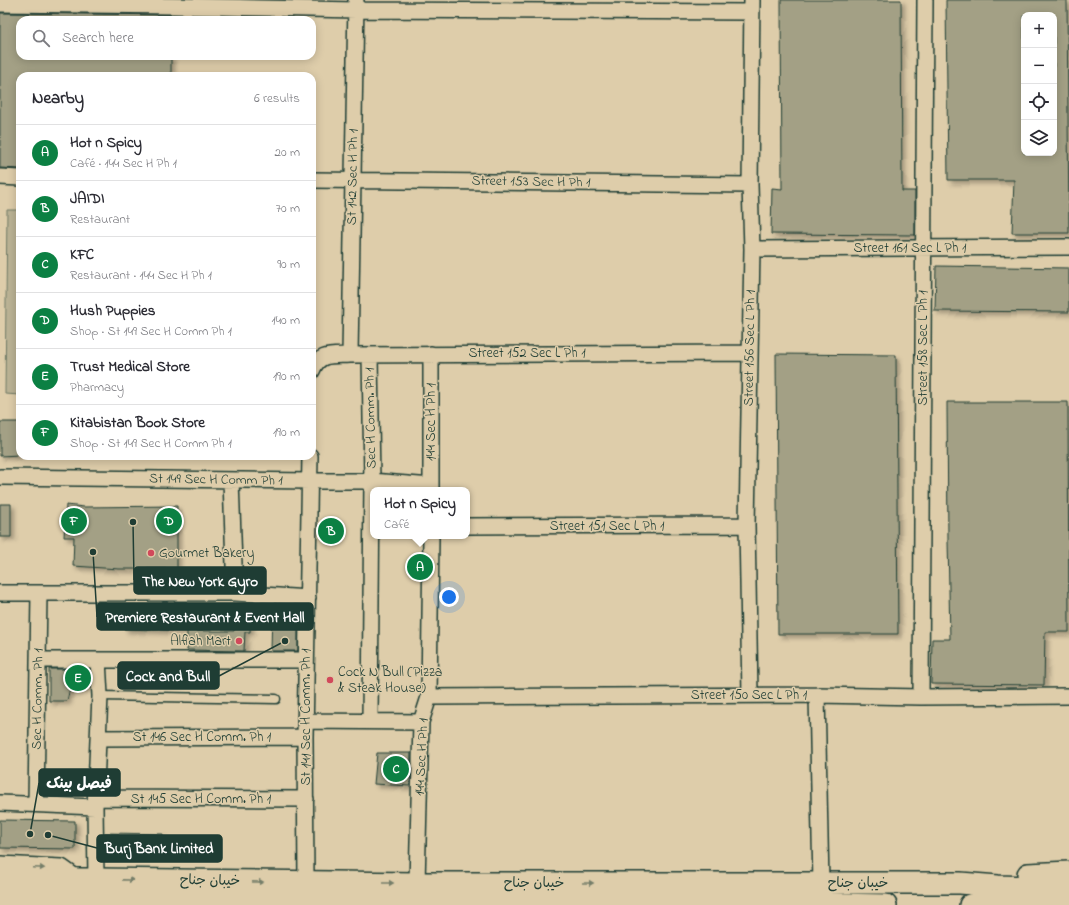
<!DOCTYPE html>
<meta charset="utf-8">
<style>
:root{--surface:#fff;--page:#f2f2f3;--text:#2b2b33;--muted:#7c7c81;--line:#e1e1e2;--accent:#0b8043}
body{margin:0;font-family:"Indie Flower","Playpen Sans Arabic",sans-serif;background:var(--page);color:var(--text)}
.controls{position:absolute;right:12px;top:12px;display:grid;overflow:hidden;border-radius:8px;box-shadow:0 2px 10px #0003}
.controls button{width:36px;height:36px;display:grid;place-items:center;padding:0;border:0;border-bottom:1px solid var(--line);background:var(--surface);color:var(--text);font:20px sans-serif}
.you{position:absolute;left:449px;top:597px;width:14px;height:14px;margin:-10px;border:3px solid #fff;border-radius:50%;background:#1a73e8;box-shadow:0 0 0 6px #1a73e833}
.badge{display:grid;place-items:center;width:26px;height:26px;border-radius:50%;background:var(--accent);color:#fff;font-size:13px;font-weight:700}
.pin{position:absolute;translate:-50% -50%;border:2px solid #fff;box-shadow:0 1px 4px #0006}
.popup{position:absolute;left:370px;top:487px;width:100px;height:52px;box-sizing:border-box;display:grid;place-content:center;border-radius:8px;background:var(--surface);filter:drop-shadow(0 1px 3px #0005);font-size:13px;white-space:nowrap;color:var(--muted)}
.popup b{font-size:15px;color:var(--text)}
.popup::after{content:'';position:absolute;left:50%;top:100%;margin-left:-8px;border:8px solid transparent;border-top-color:var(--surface)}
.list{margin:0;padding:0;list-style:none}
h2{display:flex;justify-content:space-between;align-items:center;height:52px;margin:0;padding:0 16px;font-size:17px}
h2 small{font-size:13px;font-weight:400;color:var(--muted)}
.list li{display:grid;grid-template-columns:26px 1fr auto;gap:12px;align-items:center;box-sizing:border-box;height:56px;padding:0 16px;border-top:1px solid var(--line)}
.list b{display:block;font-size:15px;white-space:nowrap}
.list p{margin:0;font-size:13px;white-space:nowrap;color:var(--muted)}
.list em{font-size:13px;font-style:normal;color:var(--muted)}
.icon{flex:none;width:22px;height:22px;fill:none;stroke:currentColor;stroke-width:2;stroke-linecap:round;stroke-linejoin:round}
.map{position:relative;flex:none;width:1069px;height:905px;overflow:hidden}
.search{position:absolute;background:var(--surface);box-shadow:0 2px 10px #0003;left:16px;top:16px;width:300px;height:44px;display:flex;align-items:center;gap:10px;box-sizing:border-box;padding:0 14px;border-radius:12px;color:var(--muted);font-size:15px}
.panel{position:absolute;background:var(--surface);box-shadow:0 2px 10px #0003;left:16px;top:72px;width:300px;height:388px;border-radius:12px}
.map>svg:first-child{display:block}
</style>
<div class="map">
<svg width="1069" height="905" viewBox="0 0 1069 905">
<defs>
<filter id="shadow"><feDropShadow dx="3.5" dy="3.5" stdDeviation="2" flood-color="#0004"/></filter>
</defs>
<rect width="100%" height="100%" fill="#decdaa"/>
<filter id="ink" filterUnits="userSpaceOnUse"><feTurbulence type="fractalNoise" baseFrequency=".025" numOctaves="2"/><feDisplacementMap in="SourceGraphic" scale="8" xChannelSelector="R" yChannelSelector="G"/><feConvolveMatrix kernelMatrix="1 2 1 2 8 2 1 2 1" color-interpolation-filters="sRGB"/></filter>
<g filter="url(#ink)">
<path fill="#bbb395" stroke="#6d7864" d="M7 210H20V395L5 394Z"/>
<path fill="#a3a085" stroke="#1f3d34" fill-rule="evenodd" filter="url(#shadow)" d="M781 0H901L902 191H915V235L771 234 772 188 782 189Z
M946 0H1067L1069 233H1012L1014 180H948ZM1024 15H1054V153H1024Z
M0 13 173 15 172 20H20V56H171V76H20V169L0 168Z
M936 266 1069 268V312L935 311Z
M776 354 896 355 898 634H778Z
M947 402H1068L1069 632H1045L1044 685 931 684 932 639H950L948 540Z
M0 422H20V455L0 456Z
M0 504H11V537H0Z
M66 505 84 507 177 506V569H119L73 566 74 537H64Z
M272 609 298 610V651H271Z
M125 612 178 614V612H196V631H234L235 613 251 614 250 632H245L244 651 187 650V631H189L124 629Z
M49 669H87V687L70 688 67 701H49Z
M377 753H411L410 786 374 784Z
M0 820 75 821V849L0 848Z
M105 833 163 834 162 851H105Z"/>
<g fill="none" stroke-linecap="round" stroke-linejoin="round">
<g stroke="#1f3d34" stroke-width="11">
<path id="service" d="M100 696 276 699"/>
</g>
<g stroke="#1f3d34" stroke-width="18">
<path id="minor" d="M0 4 173 6 356 10 752 12
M0 177 20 178
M312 180 750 185
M752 249 1069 247
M350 355 356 1
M370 355 372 481 370 721
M312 371C319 352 333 356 350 355L750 353
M0 477 310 481H372L431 486
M231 480 235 593
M431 490V354
M467 526 747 525
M0 593H235L308 598
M39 660H306
M750 695 747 525 752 249 750 185 752 0
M817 695 821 883
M429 697 817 695 921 697 1069 696
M921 697 925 0
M305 721 421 722
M99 738 305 737
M96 798 306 799
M0 803 95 807
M36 804 39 593
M96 879 95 807 100 696 98 660
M306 882 305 737 310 456
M417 883 421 722 429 697 431 536"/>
</g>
<g stroke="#1f3d34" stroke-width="22">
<path id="tertiary" d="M0 866 61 869 75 879"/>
</g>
<g stroke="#1f3d34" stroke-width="24">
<path id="secondary" d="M1028 874 1069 872
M0 881 54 882 75 879H96L417 883H960L998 886 1069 888
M0 899 709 902 886 905
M970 905 994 903 1069 904"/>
</g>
<use href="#service" stroke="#decdaa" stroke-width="8"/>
<use href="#minor" stroke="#decdaa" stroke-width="15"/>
<use href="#tertiary" stroke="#decdaa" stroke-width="19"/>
<use href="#secondary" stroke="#decdaa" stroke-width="21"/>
</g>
<defs><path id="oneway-solid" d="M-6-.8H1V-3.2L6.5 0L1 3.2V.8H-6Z"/></defs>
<g fill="#757e69">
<use href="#oneway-solid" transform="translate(39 868) rotate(3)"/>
<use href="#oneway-solid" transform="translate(128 880) rotate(1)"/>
<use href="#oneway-solid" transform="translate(258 882) rotate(1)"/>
<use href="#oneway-solid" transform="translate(388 883)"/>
<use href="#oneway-solid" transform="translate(588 883)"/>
</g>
</g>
<g fill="#d1495b" stroke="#decdaa" stroke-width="1.5">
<circle cx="151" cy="553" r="4"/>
<circle cx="239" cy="641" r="4"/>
<circle cx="330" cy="680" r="4"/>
</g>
<g text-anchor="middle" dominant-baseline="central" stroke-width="3" stroke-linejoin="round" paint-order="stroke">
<g font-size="14" fill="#1f3d34" stroke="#decdaa">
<text transform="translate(353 177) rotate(-89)">St 142 Sec H Ph 1</text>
<text transform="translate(531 182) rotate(1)">Street 153 Sec H Ph 1</text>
<text x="910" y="248">Street 161 Sec L Ph 1</text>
<text transform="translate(750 348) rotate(-89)">Street 156 Sec L Ph 1</text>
<text transform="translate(923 348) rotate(-90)">Street 158 Sec L Ph 1</text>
<text x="527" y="353">Street 152 Sec L Ph 1</text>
<text transform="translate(371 418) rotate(-91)">Sec H Comm. Ph 1</text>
<text transform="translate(431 422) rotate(-90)">144 Sec H Ph 1</text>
<text transform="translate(216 480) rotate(1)">St 149 Sec H Comm Ph 1</text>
<text x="607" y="526">Street 151 Sec L Ph 1</text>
<text x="749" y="695">Street 150 Sec L Ph 1</text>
<text transform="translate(38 699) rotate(-89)">Sec H Comm. Ph 1</text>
<text transform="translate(306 717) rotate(-90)">St 141 Sec H Comm. Ph 1</text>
<text x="202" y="737">St 146 Sec H Comm. Ph 1</text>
<text transform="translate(422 757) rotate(-87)">144 Sec H Ph 1</text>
<text x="201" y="799">St 145 Sec H Comm. Ph 1</text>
<text transform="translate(210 881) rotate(1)">خیبان جناح</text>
<text x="534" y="883">خیبان جناح</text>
<text x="858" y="883">خیبان جناح</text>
</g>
<g font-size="14" fill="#1f3d34" stroke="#decdaa" text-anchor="start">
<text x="159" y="553">Gourmet Bakery</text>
<text x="231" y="641" text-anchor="end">Alflah Mart</text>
<text x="338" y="672">Cock N Bull (Pizza<tspan x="338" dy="16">&amp; Steak House)</tspan></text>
</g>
</g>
<path fill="none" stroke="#1f3d34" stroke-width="1.5" d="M133 522L134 580M93 552L97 617M285 641L219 676M30 834L39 783M48 835L97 848"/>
<g fill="#1f3d34" stroke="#decdaa" stroke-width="1.5">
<circle cx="133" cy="522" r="4"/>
<circle cx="93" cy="552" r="4"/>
<circle cx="285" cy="641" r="4"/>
<circle cx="30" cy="834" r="4"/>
<circle cx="48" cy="835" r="4"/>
</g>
<g fill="#1f3d34" stroke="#1f3d34" stroke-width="1.5">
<rect x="134" y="567" width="132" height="27" rx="4"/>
<rect x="97" y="603" width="216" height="27" rx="4"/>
<rect x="118" y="662" width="101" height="27" rx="4"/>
<rect x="39" y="769" width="81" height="27" rx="4"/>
<rect x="97" y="835" width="125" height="27" rx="4"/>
</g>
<g font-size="15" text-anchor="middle" font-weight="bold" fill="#fff">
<text x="200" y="586">The New York Gyro</text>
<text x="205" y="622">Premiere Restaurant &amp; Event Hall</text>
<text x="168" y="681">Cock and Bull</text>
<text x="79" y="788">فیصل بینک</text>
<text x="159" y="853">Burj Bank Limited</text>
</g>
</svg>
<div class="controls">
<button>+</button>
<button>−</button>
<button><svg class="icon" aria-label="locate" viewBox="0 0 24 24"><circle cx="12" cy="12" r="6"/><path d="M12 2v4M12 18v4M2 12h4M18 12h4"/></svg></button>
<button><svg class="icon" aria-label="layers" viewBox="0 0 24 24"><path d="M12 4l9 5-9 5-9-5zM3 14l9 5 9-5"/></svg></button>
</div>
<div class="you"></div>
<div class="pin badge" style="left:420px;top:567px">A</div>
<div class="popup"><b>Hot n Spicy</b>Café</div>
<div class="pin badge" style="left:331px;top:531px">B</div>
<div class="pin badge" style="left:396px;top:769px">C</div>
<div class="pin badge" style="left:169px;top:521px">D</div>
<div class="pin badge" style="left:78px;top:678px">E</div>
<div class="pin badge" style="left:74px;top:521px">F</div>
<div class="search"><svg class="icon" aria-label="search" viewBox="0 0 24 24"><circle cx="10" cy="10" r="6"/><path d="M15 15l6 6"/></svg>Search here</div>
<section class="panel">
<h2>Nearby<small>6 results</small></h2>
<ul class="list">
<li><span class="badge">A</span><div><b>Hot n Spicy</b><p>Café · 144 Sec H Ph 1</p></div><em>20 m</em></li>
<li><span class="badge">B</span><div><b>JAIDI</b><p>Restaurant</p></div><em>70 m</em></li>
<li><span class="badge">C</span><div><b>KFC</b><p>Restaurant · 144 Sec H Ph 1</p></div><em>90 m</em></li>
<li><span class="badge">D</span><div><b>Hush Puppies</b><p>Shop · St 149 Sec H Comm Ph 1</p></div><em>140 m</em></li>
<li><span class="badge">E</span><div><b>Trust Medical Store</b><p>Pharmacy</p></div><em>190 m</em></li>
<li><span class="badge">F</span><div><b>Kitabistan Book Store</b><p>Shop · St 149 Sec H Comm Ph 1</p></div><em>190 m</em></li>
</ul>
</section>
</div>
